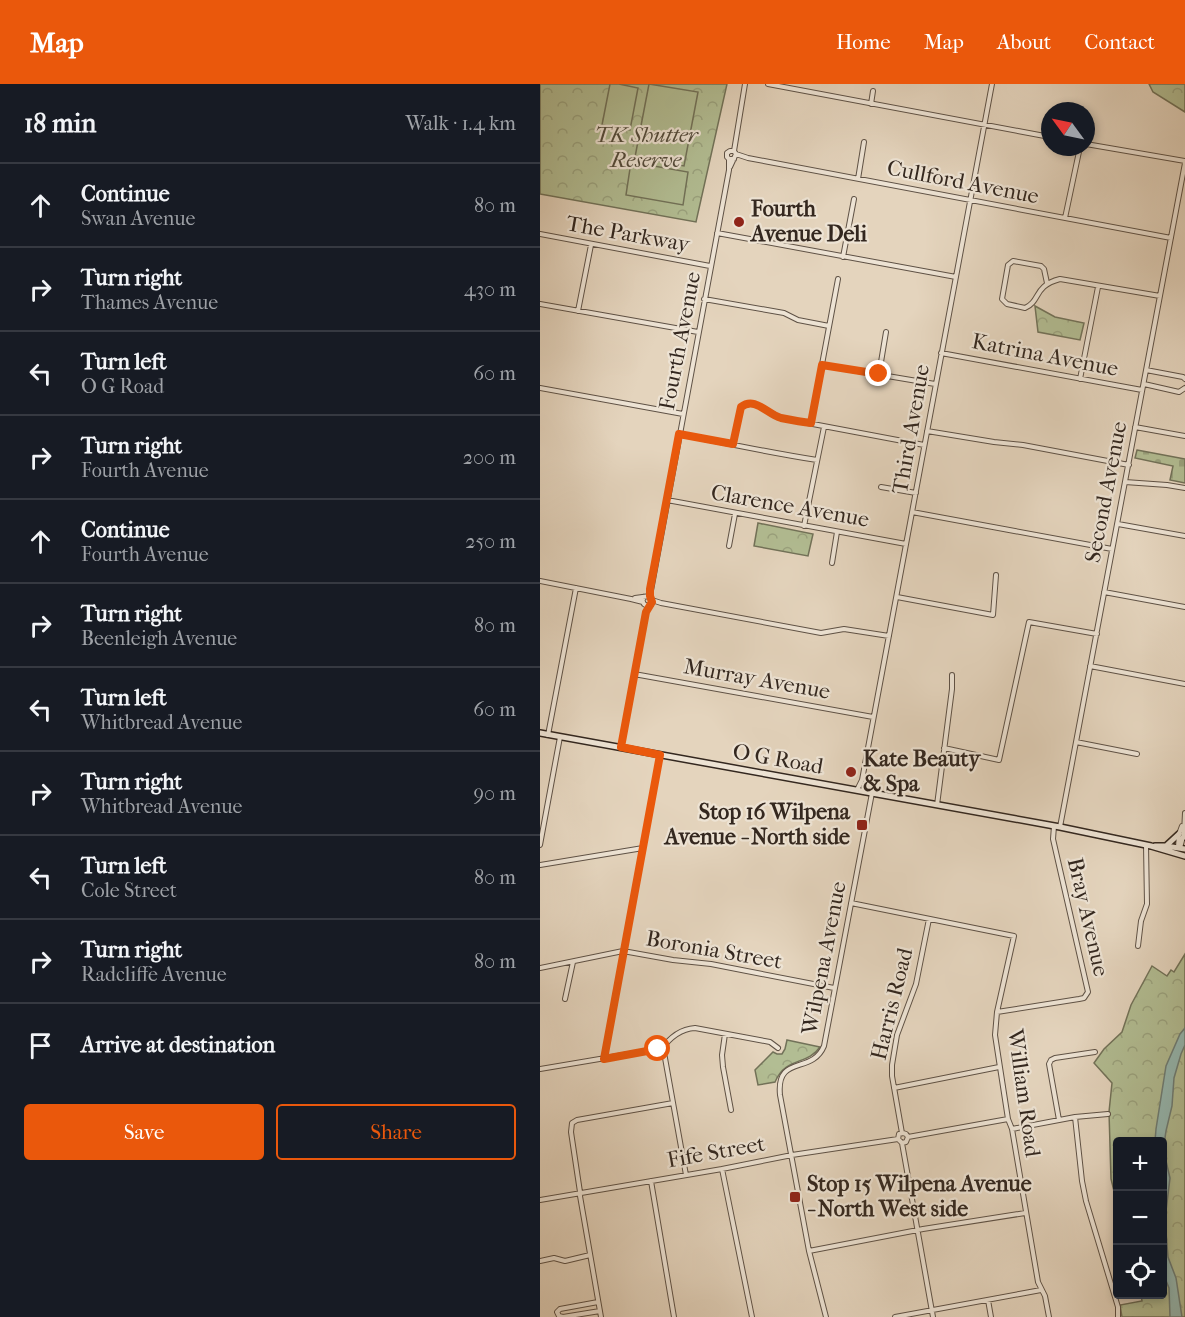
<!DOCTYPE html>
<meta charset="utf-8">
<style>
:root{--surface:#171b24;--page:#20242c;--text:#f1f3f6;--muted:#9ea1a6;--line:#363941;--accent:#ea580c}
body{margin:0;font-family:"IM FELL French Canon",serif;background:var(--page);color:var(--text)}
.controls{position:absolute;right:18px;bottom:18px;display:grid;overflow:hidden;border-radius:6px;box-shadow:0 3px 9px #0003}
.controls button{width:54px;height:54px;display:grid;place-items:center;padding:0;border:0;border-bottom:2px solid var(--line);background:var(--surface);color:var(--text);font:30px sans-serif}
.compass{position:absolute;left:501px;top:18px;width:54px;height:54px;border-radius:50%;background:var(--surface);box-shadow:0 3px 9px #0003;rotate:303deg}
.stop{position:absolute;width:18px;height:18px;margin:-14px;border:4px solid #ea580c;border-radius:50%;background:#fff}
.stop.end{background:#ea580c;border-color:#fff;box-shadow:0 2px 6px #0008}
.list{margin:0;padding:0;list-style:none}
h2{display:flex;justify-content:space-between;align-items:center;height:78px;margin:0;padding:0 24px;font-size:26px}
h2 small{font-size:20px;font-weight:400;color:var(--muted)}
.list li{display:grid;grid-template-columns:39px 1fr auto;gap:18px;align-items:center;box-sizing:border-box;height:84px;padding:0 24px;border-top:2px solid var(--line)}
.list b{display:block;font-size:22px;white-space:nowrap}
.list p{margin:0;font-size:20px;white-space:nowrap;color:var(--muted)}
.list em{font-size:20px;font-style:normal;color:var(--muted)}
.actions{display:flex;gap:12px;padding:18px 24px}
.actions a{flex:1;padding:14px 0;border:2px solid var(--accent);border-radius:6px;text-align:center;font-size:21px;color:var(--accent)}
.actions .main{background:var(--accent);color:#fff}
.icon{flex:none;width:33px;height:33px;fill:none;stroke:currentColor;stroke-width:2;stroke-linecap:round;stroke-linejoin:round}
.map{position:relative;flex:none;width:645px;height:1233px;overflow:hidden}
header{display:flex;align-items:center;gap:36px;box-sizing:border-box;height:84px;padding:0 30px;background:var(--accent);color:#fff}
header strong{font-size:28px}
nav{display:flex;gap:33px;margin-inline-start:auto;font-size:21px}
main{display:flex}
aside{flex:1;background:var(--surface)}
.map>svg:first-child{display:block}
</style>
<header>
<strong>Map</strong>
<nav><a>Home</a><a>Map</a><a>About</a><a>Contact</a></nav>
</header>
<main>
<aside>
<h2>18 min<small>Walk · 1.4 km</small></h2>
<ul class="list">
<li><svg class="icon" aria-label="ahead" viewBox="0 0 24 24"><path d="M12 20V5M6 11l6-6 6 6"/></svg><div><b>Continue</b><p>Swan Avenue</p></div><em>80 m</em></li>
<li><svg class="icon" aria-label="right" viewBox="0 0 24 24"><path d="M7 20v-9h11M14 6l5 5-5 5"/></svg><div><b>Turn right</b><p>Thames Avenue</p></div><em>430 m</em></li>
<li><svg class="icon" aria-label="left" viewBox="0 0 24 24"><path d="M17 20v-9H6M10 6l-5 5 5 5"/></svg><div><b>Turn left</b><p>O G Road</p></div><em>60 m</em></li>
<li><svg class="icon" aria-label="right" viewBox="0 0 24 24"><path d="M7 20v-9h11M14 6l5 5-5 5"/></svg><div><b>Turn right</b><p>Fourth Avenue</p></div><em>200 m</em></li>
<li><svg class="icon" aria-label="ahead" viewBox="0 0 24 24"><path d="M12 20V5M6 11l6-6 6 6"/></svg><div><b>Continue</b><p>Fourth Avenue</p></div><em>250 m</em></li>
<li><svg class="icon" aria-label="right" viewBox="0 0 24 24"><path d="M7 20v-9h11M14 6l5 5-5 5"/></svg><div><b>Turn right</b><p>Beenleigh Avenue</p></div><em>80 m</em></li>
<li><svg class="icon" aria-label="left" viewBox="0 0 24 24"><path d="M17 20v-9H6M10 6l-5 5 5 5"/></svg><div><b>Turn left</b><p>Whitbread Avenue</p></div><em>60 m</em></li>
<li><svg class="icon" aria-label="right" viewBox="0 0 24 24"><path d="M7 20v-9h11M14 6l5 5-5 5"/></svg><div><b>Turn right</b><p>Whitbread Avenue</p></div><em>90 m</em></li>
<li><svg class="icon" aria-label="left" viewBox="0 0 24 24"><path d="M17 20v-9H6M10 6l-5 5 5 5"/></svg><div><b>Turn left</b><p>Cole Street</p></div><em>80 m</em></li>
<li><svg class="icon" aria-label="right" viewBox="0 0 24 24"><path d="M7 20v-9h11M14 6l5 5-5 5"/></svg><div><b>Turn right</b><p>Radcliffe Avenue</p></div><em>80 m</em></li>
<li><svg class="icon" aria-label="arrive" viewBox="0 0 24 24"><path d="M6 21V4h12l-3 4 3 4H6"/></svg><div><b>Arrive at destination</b></div></li>
</ul>
<div class="actions"><a class="main">Save</a><a>Share</a></div>
</aside>
<div class="map">
<svg width="645" height="1233" viewBox="0 0 645 1233">
<defs>
<pattern id="cemetery-stones" width="16" height="16" patternUnits="userSpaceOnUse" patternTransform="scale(1.5)"><rect width="16" height="16" fill="#b2bd93"/><path d="M2 7V4a2 2 0 0 1 4 0v3zM10 15v-3a2 2 0 0 1 4 0v3z" fill="#9aa27e"/></pattern>
<pattern id="park-crowns" width="20" height="18" patternUnits="userSpaceOnUse" patternTransform="scale(1.5)"><rect width="20" height="18" fill="#b2bd93"/><path d="M2 6a3 3 0 1 1 6 0M12 15a3 3 0 1 1 6 0" fill="none" stroke="#9aa27e"/></pattern>
</defs>
<rect width="100%" height="100%" fill="#e4d4bd"/>
<filter id="stains"><feTurbulence type="fractalNoise" baseFrequency=".00333" numOctaves="4"/><feColorMatrix values="0 0 0 0 .2 0 0 0 0 .09 0 0 0 0 .02 0 0 0 .5 -.17"/></filter>
<radialGradient id="worn" r=".72"><stop offset=".6" stop-color="#630" stop-opacity="0"/><stop offset="1" stop-color="#630" stop-opacity=".3"/></radialGradient>
<path fill="url(#cemetery-stones)" stroke="#727259" stroke-width="1.5" d="M597 366 645 375V399L630 396 633 382 595 374Z"/>
<path fill="url(#park-crowns)" stroke="#727259" stroke-width="1.5" d="M0 0H187L156 138 0 110Z
M609 0H645V28L613 8Z
M495 222 515 233 544 239 540 256 498 248Z
M218 439 273 450 268 472 214 462Z
M645 870V1233H582L580 1221 602 1217 601 1211 622 1210V1058H578L577 1119 571 1095 569 1028 572 999 554 979 564 965 582 948 591 921 612 882 627 892 631 886 634 888Z
M247 956 280 963C267 982 246 972 235 998L218 1001 215 986 233 968 237 970H242L245 965Z"/>
<path fill="#b2bd93" stroke="#727259" stroke-width="1.5" d="M70 0H79L98 4 90 46 62 41Z
M109 0 158 8 144 82 95 73Z
M91 78 148 88 143 121 86 111Z"/>
<path fill="#95b8b1" stroke="#6e7e77" stroke-width="1.5" d="M645 944V961L641 970 634 994 632 1022 626 1047 624 1061 626 1077 630 1094 625 1135 627 1161 628 1173 636 1194 642 1233H630L629 1204 622 1187V1058L615 1057 616 1045 626 982 640 950Z"/>
<g fill="none" stroke-linecap="round" stroke-linejoin="round">
<g stroke="#5f5246" stroke-width="6">
<path id="minor" d="M228 0 510 53
M331 20 333 7
M546 60 645 77
M194 67 205 0
M196 70 208 74 631 154
M190 83 196 70 194 67H190L187 69V73L189 75H194
M318 95 324 58
M525 134 540 63
M177 149 416 193
M0 150 170 182
M303 173 314 115
M507 199 504 185 501 182 473 177 468 181 462 215 467 220 485 224C501 217 493 202 520 195L620 212
M164 215 244 229 258 236 289 242
M0 220 158 248
M38 227 51 161
M401 269 602 306
M282 281 395 300
M606 286 643 293 645 295
M339 290 346 248
M540 295 558 203
M604 300 639 308 645 304
M0 304 143 330
M271 339 298 195
M595 343 645 352
M387 347 454 358 483 361 589 381
M139 350C185 359 231 369 277 376
M193 360 201 323C214 313 228 329 241 334L384 361
M585 398 627 401 645 404
M341 403 376 409
M127 416 366 460
M372 428 572 465
M578 440 645 452
M264 442 284 343
M189 462 195 430
M292 479 297 448
M0 497 91 515 103 518
M564 508 645 523
M110 512 189 86V75
M357 513 453 531 456 491
M95 514 110 512 112 516 111 521 107 522 104 520 102 517 104 513
M112 516 121 519 281 549 304 545 349 552
M550 582 645 600
M94 590 333 633
M8 651 36 504
M536 658 597 670
M81 663 106 528 109 522
M404 664 459 676 489 538 557 550
M317 706 322 696 452 0
M397 721 412 605V591
M520 743 645 79
M0 761 20 653
M638 763 639 750 642 742
M640 764 644 749 645 729
M0 781 103 764
M311 819 474 852 457 928 455 951 468 1035 472 1045 498 1198 505 1212 509 1233
M598 862 601 837 607 820 606 761
M0 884 83 867 133 876 171 880 294 904
M25 915 33 878
M457 928 539 915 544 914 548 908 513 755 514 742
M185 950 182 971 183 983 191 1026
M121 966 124 970 125 974 146 1091
M64 975 120 671
M0 985 107 967 121 966C130 953 140 945 155 944L230 958 238 964
M354 1004 459 983
M535 1033 542 1097 546 1117 578 1223V1233
M519 1036 509 980 511 976 515 974 555 968
M472 1045 535 1033 568 1030
M362 1049 352 992V981L357 951 376 900 389 835
M368 1053 468 1035
M362 1059 366 1058 368 1053 366 1050 363 1049 359 1050 358 1055 362 1059 393 1233
M182 1085 212 1233
M111 1097 134 1233
M0 1116 182 1085 252 1071 358 1055
M269 1167 383 1145 485 1129
M0 1177 14 1174 25 1177 50 1171
M448 1216 451 1233
M58 1218 20 1225 17 1228 19 1232 23 1233 60 1227
M61 1233 40 1112V1108L31 1048 32 1039 37 1036 133 1019
M286 1233 269 1167 240 1011C236 970 272 991 284 962L332 709
M355 1233 501 1206"/>
</g>
<g stroke="#33271f" stroke-width="8">
<path id="secondary" d="M0 649 520 743 611 762 645 772
M644 749 645 753
M615 762H626L645 765
M626 762 639 750"/>
</g>
<use href="#minor" stroke="#ede3d4" stroke-width="4"/>
<use href="#secondary" stroke="#ede3d4" stroke-width="5"/>
</g>
<g fill="none" stroke-linecap="round" stroke-linejoin="round">
<path stroke="#ea580c" stroke-width="8" d="M118 965 64 975 120 671 81 663 106 528 112 518 110 512V505L139 350 193 360 201 323C215 312 227 330 241 334 251 336 261 338 271 339L282 281 339 290"/>
</g>
<g fill="#8f2418" stroke="#ede3d4" stroke-width="2">
<circle cx="199" cy="138" r="6"/>
<circle cx="311" cy="688" r="6"/>
<rect x="316" y="735" width="12" height="12" rx="3"/>
<rect x="249" y="1107" width="12" height="12" rx="3"/>
</g>
<g text-anchor="middle" dominant-baseline="central" stroke-width="4.5" stroke-linejoin="round" paint-order="stroke">
<g font-size="22" font-style="italic" fill="#534c3c" stroke="#ede3d4">
<text x="106" y="51">TK Shutter<tspan x="106" dy="25">Reserve</tspan></text>
</g>
<g font-size="22" fill="#33271f" stroke="#ede3d4">
<text transform="translate(423 98) rotate(11)">Cullford Avenue</text>
<text transform="translate(88 150) rotate(10)">The Parkway</text>
<text transform="translate(140 257) rotate(-79)">Fourth Avenue</text>
<text transform="translate(505 271) rotate(11)">Katrina Avenue</text>
<text transform="translate(371 345) rotate(-80)">Third Avenue</text>
<text transform="translate(566 408) rotate(-79)">Second Avenue</text>
<text transform="translate(250 422) rotate(10)">Clarence Avenue</text>
<text transform="translate(217 595) rotate(10)">Murray Avenue</text>
<text transform="translate(238 675) rotate(10)">O G Road</text>
<text transform="translate(548 833) rotate(77)">Bray Avenue</text>
<text transform="translate(174 866) rotate(10)">Boronia Street</text>
<text transform="translate(284 874) rotate(-79)">Wilpena Avenue</text>
<text transform="translate(352 920) rotate(-76)">Harris Road</text>
<text transform="translate(484 1009) rotate(82)">William Road</text>
<text transform="translate(176 1068) rotate(-10)">Fife Street</text>
</g>
<g font-size="22" font-weight="bold" fill="#33271f" stroke="#ede3d4" text-anchor="start">
<text x="211" y="125">Fourth<tspan x="211" dy="25">Avenue Deli</tspan></text>
<text x="323" y="675">Kate Beauty<tspan x="323" dy="25">&amp; Spa</tspan></text>
<text x="310" y="728" text-anchor="end">Stop 16 Wilpena<tspan x="310" dy="25">Avenue - North side</tspan></text>
<text x="267" y="1100">Stop 15 Wilpena Avenue<tspan x="267" dy="25">- North West side</tspan></text>
</g>
</g>
<rect width="100%" height="100%" filter="url(#stains)"/>
<rect width="100%" height="100%" fill="url(#worn)"/>
</svg>
<div class="controls">
<button>+</button>
<button>−</button>
<button><svg class="icon" aria-label="locate" viewBox="0 0 24 24"><circle cx="12" cy="12" r="6"/><path d="M12 2v4M12 18v4M2 12h4M18 12h4"/></svg></button>
</div>
<svg class="compass" viewBox="-18 -18 36 36"><path d="M0-13l5 13h-10z" fill="#e53935"/><path d="M0 13l5-13h-10z" fill="#9ea1a6"/></svg>
<div class="stop" style="left:118px;top:965px"></div>
<div class="stop end" style="left:339px;top:290px"></div>
</div>
</main>
